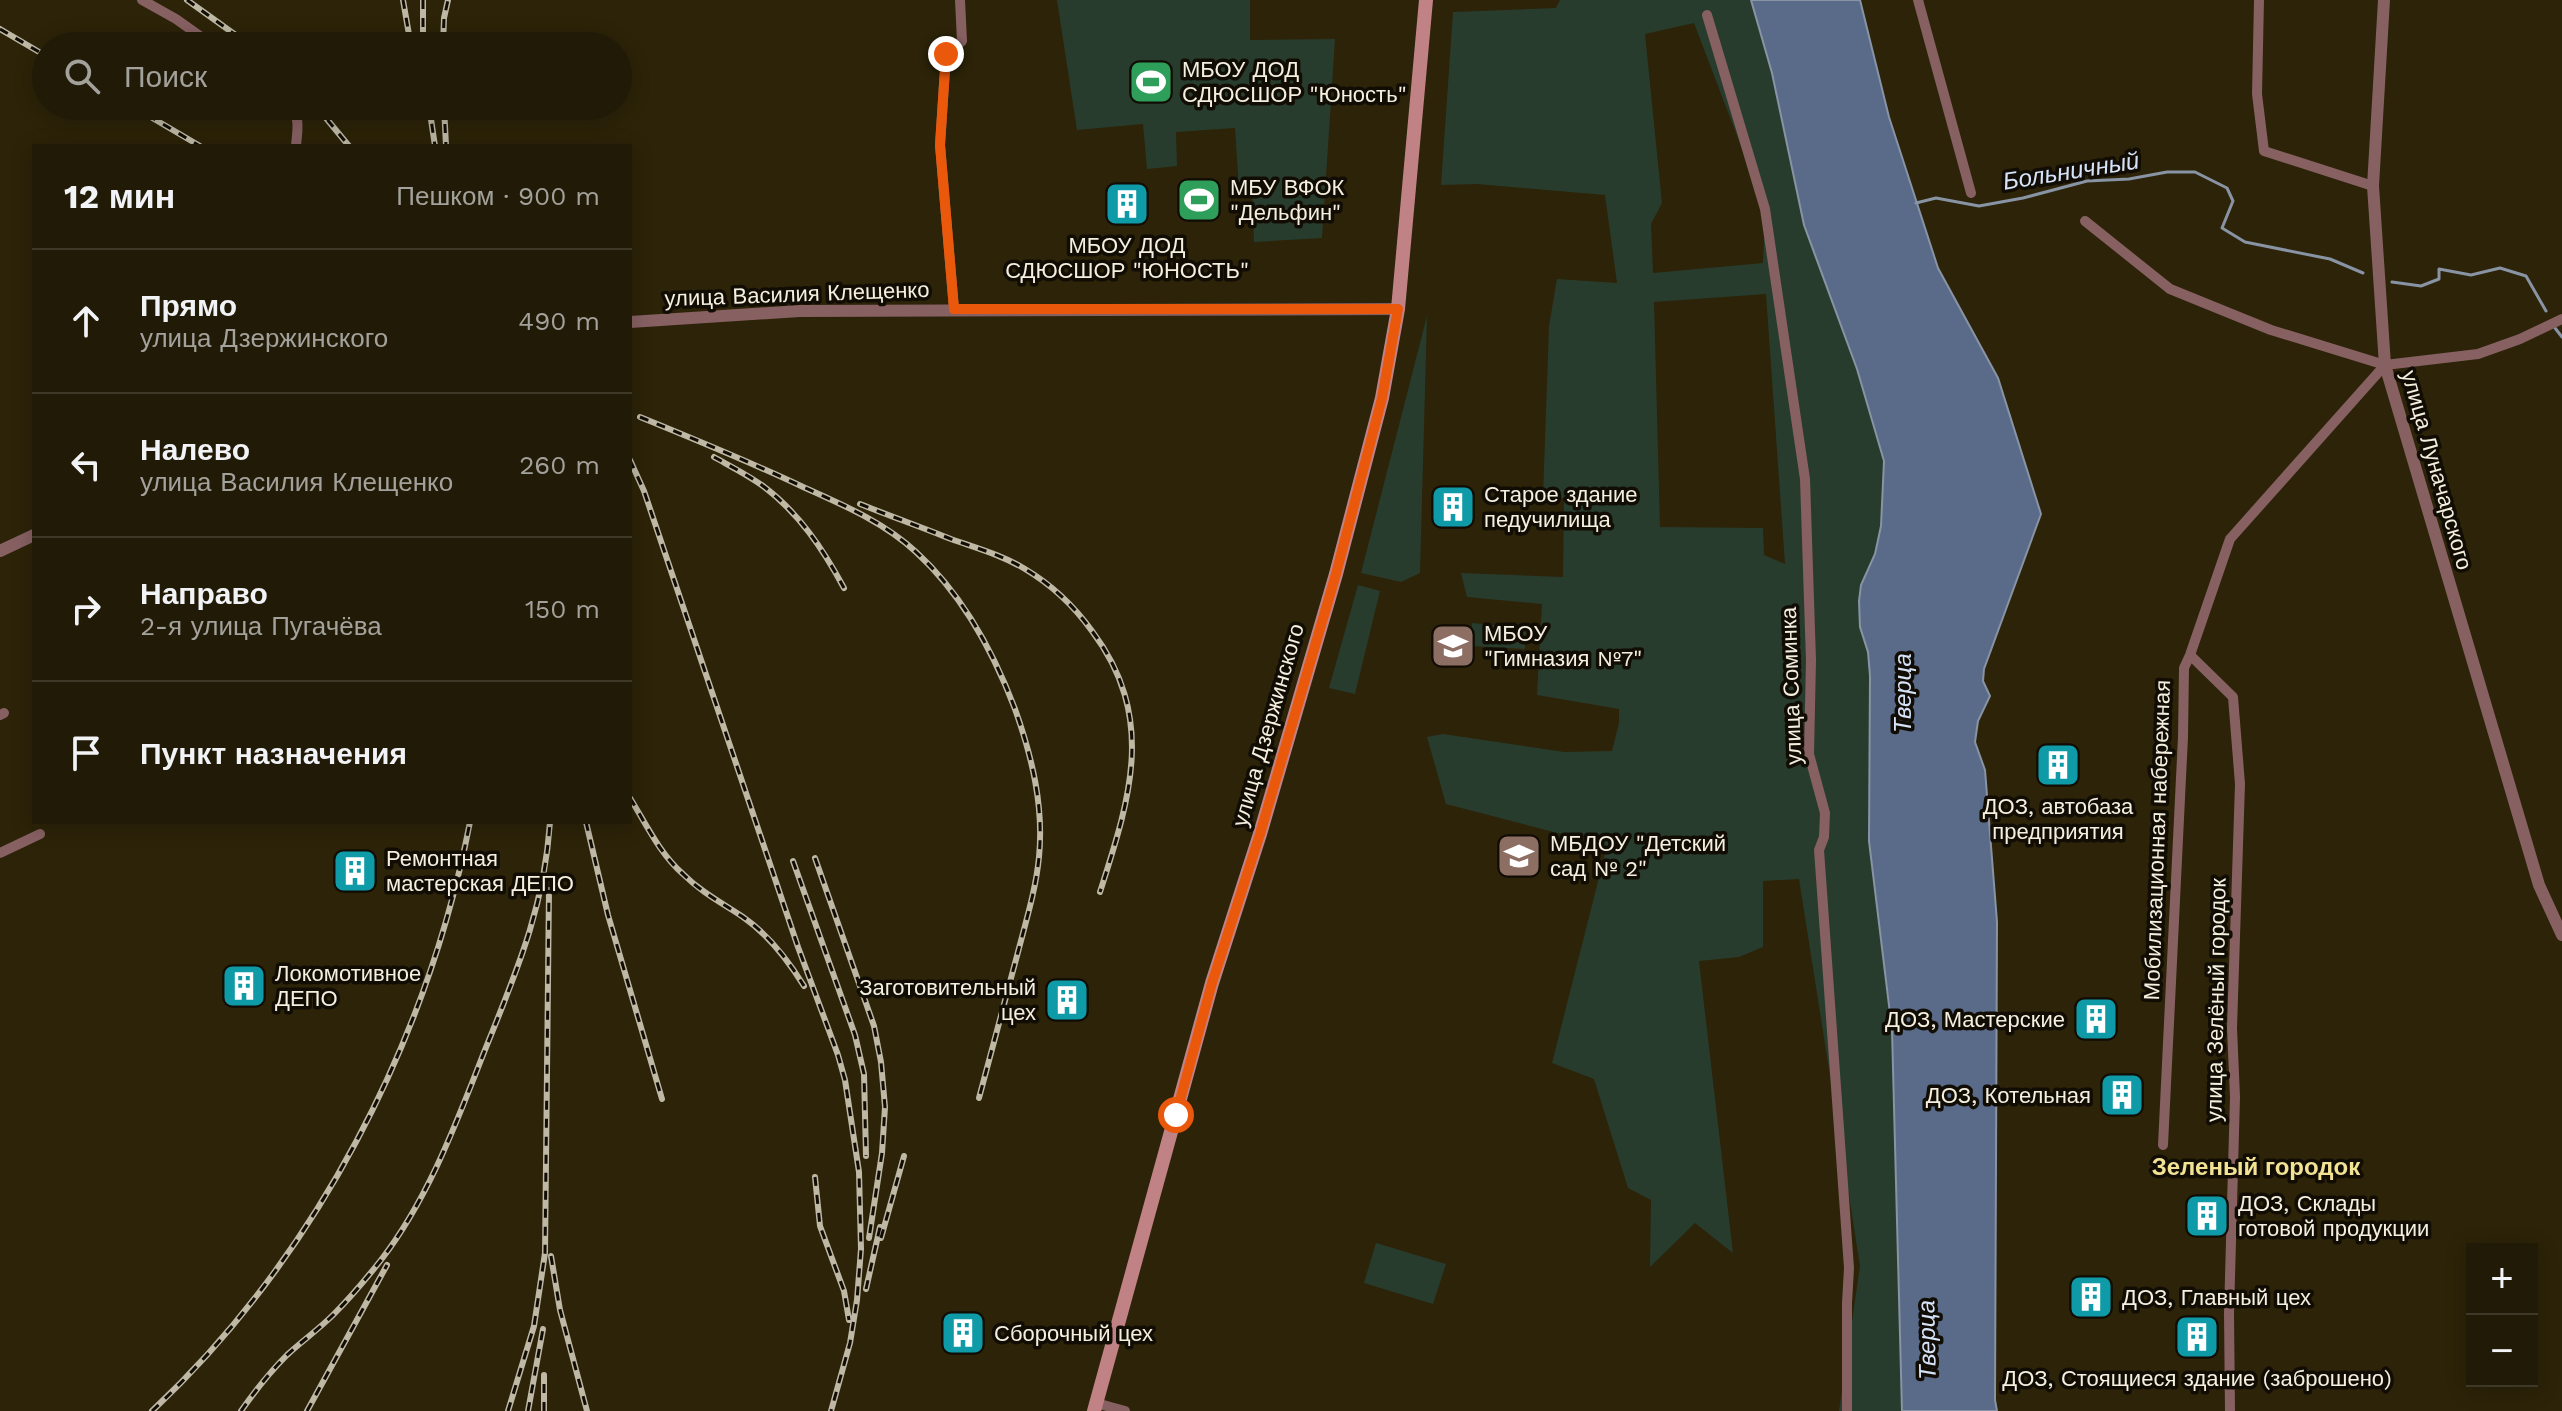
<!DOCTYPE html>
<html lang="ru">
<meta charset="utf-8">
<style>
:root{--surface:#211a06;--page:#2d2714;--text:#f1f3f6;--muted:#a2a19b;--line:#3e3828}
body{margin:0;font-family:"Work Sans",sans-serif;background:var(--page);color:var(--text)}
.controls{position:absolute;right:24px;bottom:24px;display:grid;overflow:hidden;border-radius:0px;box-shadow:0 4px 20px #0003}
.controls button{width:72px;height:72px;display:grid;place-items:center;padding:0;border:0;border-bottom:2px solid var(--line);background:var(--surface);color:var(--text);font:40px sans-serif}
.stop{position:absolute;width:24px;height:24px;margin:-18px;border:6px solid #ea580c;border-radius:50%;background:#fff}
.stop.end{background:#ea580c;border-color:#fff;box-shadow:0 2px 8px #0008}
.list{margin:0;padding:0;list-style:none}
h2{display:flex;justify-content:space-between;align-items:center;height:104px;margin:0;padding:0 32px;font-size:34px}
h2 small{font-size:26px;font-weight:400;color:var(--muted)}
.list li{display:grid;grid-template-columns:52px 1fr auto;gap:24px;align-items:center;box-sizing:border-box;height:144px;padding:0 32px;border-top:2px solid var(--line)}
.list b{display:block;font-size:30px;white-space:nowrap}
.list p{margin:0;font-size:26px;white-space:nowrap;color:var(--muted)}
.list em{font-size:26px;font-style:normal;color:var(--muted)}
.icon{flex:none;width:44px;height:44px;fill:none;stroke:currentColor;stroke-width:2;stroke-linecap:round;stroke-linejoin:round}
.map{position:relative;flex:none;width:2562px;height:1411px;overflow:hidden}
.search{position:absolute;background:var(--surface);box-shadow:0 4px 20px #0003;left:32px;top:32px;width:600px;height:88px;display:flex;align-items:center;gap:20px;box-sizing:border-box;padding:0 28px;border-radius:44px;color:var(--muted);font-size:30px}
.panel{position:absolute;background:var(--surface);box-shadow:0 4px 20px #0003;left:32px;top:144px;width:600px;height:680px;border-radius:0px}
.map>svg:first-child{display:block}
</style>
<div class="map">
<svg width="2562" height="1411" viewBox="0 0 2562 1411">
<rect width="100%" height="100%" fill="#2c2308"/>
<path fill="#283c2d" fill-rule="evenodd" d="M1057 0H1250V40L1335 39 1322 238 1254 242 1252 190H1239L1235 128 1176 132 1177 166 1147 169 1143 124 1077 130Z
M1560 0H1751L1772 73 1804 225 1857 369 1884 461 1881 526 1875 554 1861 585 1860 627 1868 652 1870 676 1869 841 1892 1030 1902 1411H1839L1860 1266 1799 879 1763 881V947L1739 957 1699 961 1733 1253 1695 1223 1650 1267 1651 1200 1628 1188 1594 1079 1552 1063 1607 846 1446 804 1427 737 1443 734 1564 752 1612 751 1619 723V709L1537 695 1542 604 1467 597 1461 573 1563 577 1564 498 1543 496 1549 326 1557 279 1617 283 1605 195 1477 184 1441 185 1453 12 1556 8ZM1694 23 1765 209 1763 263 1653 273 1651 224 1662 203 1645 34ZM1766 294 1785 564 1764 555 1763 528 1660 527 1654 302Z
M1427 316 1420 573 1401 582 1361 573Z
M1358 585 1380 591 1355 694 1329 688Z
M1472 623 1526 628 1525 649 1471 646Z
M1376 1243 1446 1264 1433 1304 1364 1283Z"/>
<path fill="#5a6b8a" stroke="#8893a4" stroke-width="2" d="M1751 0H1860L1889 117 1938 268 1998 378 2041 514 1984 669 1983 681 1990 696 1978 721 1975 742 1985 770 1997 922 1995 1400 1997 1411H1902L1892 1030 1869 841 1870 676 1868 652 1860 627 1859 601 1861 585 1875 554 1881 526 1884 461 1857 369 1804 225 1772 73Z"/>
<g fill="none" stroke-linecap="round" stroke-linejoin="round">
<path stroke="#8893a4" stroke-width="3" d="M1916 203 1936 198 1979 206 2023 198 2087 181 2129 179 2167 172H2195L2227 188 2233 201 2222 228 2245 242 2330 259 2363 273
M2392 282 2421 286 2439 279V269L2471 275 2500 268 2526 276 2546 311
M2555 328 2562 337"/>
<path stroke="#876062" stroke-width="10" d="M142 0 176 19 214 46
M1918 0 1971 193
M2259 0 2257 94 2264 151 2373 186
M1707 15 1765 209 1805 479 1811 660 1809 754 1825 813 1824 837 1819 850 1849 1268 1847 1303V1411
M290 106C301 116 297 133 296 146
M2085 221 2170 289 2271 330 2385 365 2478 354 2520 339 2562 319
M954 309 940 145 946 54 962 41 960 0
M2190 655 2233 697 2240 784 2232 1028 2235 1097 2229 1313 2230 1411
M0 715 4 713
M0 853 40 834
M2163 1145 2183 737 2184 668 2190 655 2230 539 2385 365
M1096 1403 1125 1411"/>
<path stroke="#876062" stroke-width="12" d="M2384 0 2373 186 2385 365 2539 885 2562 935
M630 322 800 311 1398 309
M0 551 34 535"/>
<path stroke="#c08285" stroke-width="14" d="M1094 1411 1212 983 1260 834 1336 574 1382 398 1398 309 1426 0"/>
<g stroke="#beb8a5" stroke-width="6">
<path id="rail" d="M187 0 251 46
M403 0 411 46
M423 0V46
M0 29 46 56
M443 46 444 18 448 0
M132 106 200 146
M316 106 349 146
M429 106 435 146
M444 106 446 146
M640 417C694 439 748 461 801 486 841 504 884 522 916 552 962 594 993 651 1015 709 1032 757 1044 806 1039 857 1036 889 1026 921 1018 952 1005 1000 992 1049 979 1098
M714 457C730 466 748 475 763 486 799 513 823 549 844 588
M630 460 644 491 798 947 838 1055 845 1080 859 1172 861 1249 857 1300 850 1343 831 1411
M860 504C890 516 921 527 951 539 976 548 1002 555 1025 569 1052 585 1074 606 1092 631 1157 718 1130 798 1100 892
M630 798C646 824 660 854 683 874 701 892 722 903 743 917 769 935 788 960 804 986
M586 822 608 915 662 1099
M815 858 874 1026 881 1062 885 1107 882 1153 869 1238
M793 861 855 1035 864 1074 866 1156
M815 1177 820 1226 844 1291 849 1320
M881 1238 904 1156
M551 1256 560 1310 587 1411
M866 1289 880 1227
M152 1411C316 1257 427 1042 470 822
M241 1411C255 1391 270 1372 287 1355 302 1341 319 1329 333 1315 350 1298 366 1279 381 1260 427 1200 454 1129 481 1060 514 977 544 912 550 822
M307 1411 387 1265
M508 1411 534 1326 545 1253 549 890
M528 1411 543 1329
M544 1411V1375"/>
</g>
<use href="#rail" stroke="#110d04" stroke-width="3" stroke-dasharray="9" stroke-linecap="butt"/>
</g>
<g fill="none" stroke-linecap="round" stroke-linejoin="round">
<path stroke="#ea580c" stroke-width="10" d="M946 54 940 145 954 309H1398L1382 398 1336 574 1260 834 1212 983 1176 1115"/>
</g>
<defs>
<g id="stadium-square" transform="scale(2.3)"><rect x="-9" y="-9" width="18" height="18" rx="4" fill="#2e9e5b" stroke="#110d04"/><path d="M0-5a6.5 5 0 1 0 0 10a6.5 5 0 1 0 0-10ZM-3.5-1.8h7v3.6h-7Z" fill="#fff"/></g>
<g id="building-square" transform="scale(2.3)"><rect x="-9" y="-9" width="18" height="18" rx="4" fill="#0f9aa8" stroke="#110d04"/><path d="M-4-6H4V6H1V3H-1V6H-4ZM-2.5-4.3h1.7v1.8h-1.7ZM.8-4.3h1.7v1.8H.8ZM-2.5-1h1.7V.8h-1.7ZM.8-1h1.7V.8H.8Z" fill="#fff"/></g>
<g id="school-square" transform="scale(2.3)"><rect x="-9" y="-9" width="18" height="18" rx="4" fill="#8d6e63" stroke="#110d04"/><path d="M0-5L7-2L0 1L-7-2ZM-4 1L0 2.5L4 1V4Q0 6-4 4Z" fill="#fff"/></g>
</defs>
<g fill-rule="evenodd">
<use href="#stadium-square" x="1151" y="82"/>
<use href="#stadium-square" x="1199" y="200"/>
<use href="#building-square" x="1127" y="204"/>
<use href="#building-square" x="1453" y="507"/>
<use href="#school-square" x="1453" y="646"/>
<use href="#building-square" x="2058" y="765"/>
<use href="#school-square" x="1519" y="856"/>
<use href="#building-square" x="355" y="871"/>
<use href="#building-square" x="244" y="986"/>
<use href="#building-square" x="1067" y="1000"/>
<use href="#building-square" x="2096" y="1019"/>
<use href="#building-square" x="2122" y="1095"/>
<use href="#building-square" x="2207" y="1216"/>
<use href="#building-square" x="2091" y="1297"/>
<use href="#building-square" x="963" y="1333"/>
<use href="#building-square" x="2197" y="1337"/>
</g>
<g text-anchor="middle" dominant-baseline="central" stroke-width="7" stroke-linejoin="round" paint-order="stroke">
<g font-size="22" fill="#f4efdf" stroke="#110d04" text-anchor="start">
<text x="1182" y="69">МБОУ ДОД<tspan x="1182" dy="25">СДЮСШОР "Юность"</tspan></text>
<text x="1230" y="187">МБУ ВФОК<tspan x="1230" dy="25">"Дельфин"</tspan></text>
<text x="1127" y="245" text-anchor="middle">МБОУ ДОД<tspan x="1127" dy="25">СДЮСШОР "ЮНОСТЬ"</tspan></text>
<text x="1484" y="494">Старое здание<tspan x="1484" dy="25">педучилища</tspan></text>
<text x="1484" y="633">МБОУ<tspan x="1484" dy="25">"Гимназия №7"</tspan></text>
<text x="2058" y="806" text-anchor="middle">ДОЗ, автобаза<tspan x="2058" dy="25">предприятия</tspan></text>
<text x="1550" y="843">МБДОУ "Детский<tspan x="1550" dy="25">сад № 2"</tspan></text>
<text x="386" y="858">Ремонтная<tspan x="386" dy="25">мастерская ДЕПО</tspan></text>
<text x="275" y="973">Локомотивное<tspan x="275" dy="25">ДЕПО</tspan></text>
<text x="1036" y="987" text-anchor="end">Заготовительный<tspan x="1036" dy="25">цех</tspan></text>
<text x="2065" y="1019" text-anchor="end">ДОЗ, Мастерские</text>
<text x="2091" y="1095" text-anchor="end">ДОЗ, Котельная</text>
<text x="2238" y="1203">ДОЗ, Склады<tspan x="2238" dy="25">готовой продукции</tspan></text>
<text x="2122" y="1297">ДОЗ, Главный цех</text>
<text x="994" y="1333">Сборочный цех</text>
<text x="2197" y="1378" text-anchor="middle">ДОЗ, Стоящиеся здание (заброшено)</text>
</g>
<g font-size="22" fill="#f4efdf" stroke="#110d04">
<text transform="translate(797 294) rotate(-2)">улица Василия Клещенко</text>
<text transform="translate(2437 470) rotate(74)">улица Луначарского</text>
<text transform="translate(1791 686) rotate(-92)">улица Соминка</text>
<text transform="translate(1268 725) rotate(-74)">улица Дзержинского</text>
<text transform="translate(2157 840) rotate(-88)">Мобилизационная набережная</text>
<text transform="translate(2216 1000) rotate(-89)">улица Зелёный городок</text>
</g>
<g font-size="24" font-style="italic" fill="#d5e2f8" stroke="#110d04">
<text transform="translate(2071 171) rotate(-9)">Больничный</text>
<text transform="translate(1903 693) rotate(-90)">Тверца</text>
<text transform="translate(1927 1340) rotate(-91)">Тверца</text>
</g>
<g font-size="24" font-weight="bold" fill="#f2e293" stroke="#110d04">
<text x="2256" y="1167">Зеленый городок</text>
</g>
</g>
</svg>
<div class="controls">
<button>+</button>
<button>−</button>
</div>
<div class="stop" style="left:1176px;top:1115px"></div>
<div class="stop end" style="left:946px;top:54px"></div>
<div class="search"><svg class="icon" aria-label="search" viewBox="0 0 24 24"><circle cx="10" cy="10" r="6"/><path d="M15 15l6 6"/></svg>Поиск</div>
<section class="panel">
<h2>12 мин<small>Пешком · 900 m</small></h2>
<ul class="list">
<li><svg class="icon" aria-label="ahead" viewBox="0 0 24 24"><path d="M12 20V5M6 11l6-6 6 6"/></svg><div><b>Прямо</b><p>улица Дзержинского</p></div><em>490 m</em></li>
<li><svg class="icon" aria-label="left" viewBox="0 0 24 24"><path d="M17 20v-9H6M10 6l-5 5 5 5"/></svg><div><b>Налево</b><p>улица Василия Клещенко</p></div><em>260 m</em></li>
<li><svg class="icon" aria-label="right" viewBox="0 0 24 24"><path d="M7 20v-9h11M14 6l5 5-5 5"/></svg><div><b>Направо</b><p>2-я улица Пугачёва</p></div><em>150 m</em></li>
<li><svg class="icon" aria-label="arrive" viewBox="0 0 24 24"><path d="M6 21V4h12l-3 4 3 4H6"/></svg><div><b>Пункт назначения</b></div></li>
</ul>
</section>
</div>
